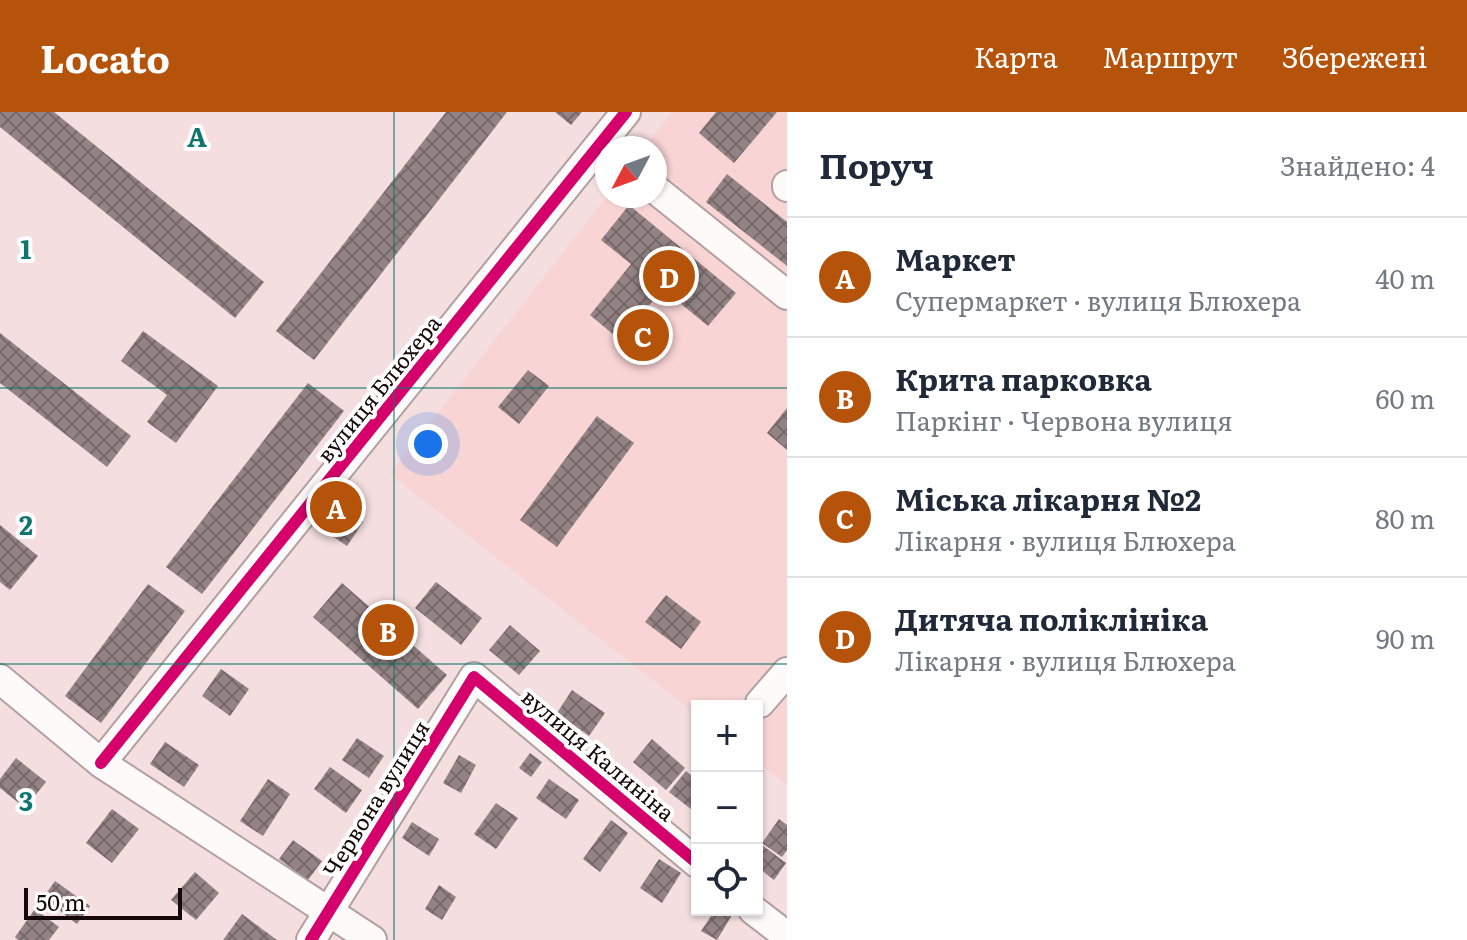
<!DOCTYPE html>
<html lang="uk">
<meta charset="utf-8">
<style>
:root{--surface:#fff;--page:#f2f2f3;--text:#1f2937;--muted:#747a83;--line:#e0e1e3;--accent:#b45309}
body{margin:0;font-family:Literata,serif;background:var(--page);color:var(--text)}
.controls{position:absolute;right:24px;bottom:24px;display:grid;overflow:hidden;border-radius:0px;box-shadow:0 2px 6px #0004}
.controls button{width:72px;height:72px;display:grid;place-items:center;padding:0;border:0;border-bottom:2px solid var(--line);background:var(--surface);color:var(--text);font:40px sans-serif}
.compass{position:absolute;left:595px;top:24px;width:72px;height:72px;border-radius:50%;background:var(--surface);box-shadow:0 2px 6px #0004;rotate:229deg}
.scale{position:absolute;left:24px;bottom:20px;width:158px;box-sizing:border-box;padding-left:8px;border:4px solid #150809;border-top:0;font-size:22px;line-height:28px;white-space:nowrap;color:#150809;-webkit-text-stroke:6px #fff;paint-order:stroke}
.you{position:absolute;left:428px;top:332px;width:28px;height:28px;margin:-20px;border:6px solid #fff;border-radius:50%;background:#1a73e8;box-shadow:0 0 0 12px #1a73e833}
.badge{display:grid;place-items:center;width:52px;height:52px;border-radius:50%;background:var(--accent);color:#fff;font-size:26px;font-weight:700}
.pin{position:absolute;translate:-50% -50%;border:4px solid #fff;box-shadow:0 2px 8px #0006}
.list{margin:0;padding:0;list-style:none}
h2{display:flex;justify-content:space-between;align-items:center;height:104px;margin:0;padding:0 32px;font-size:34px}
h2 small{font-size:26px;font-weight:400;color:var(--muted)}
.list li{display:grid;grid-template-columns:52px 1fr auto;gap:24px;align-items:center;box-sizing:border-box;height:120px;padding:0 32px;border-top:2px solid var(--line)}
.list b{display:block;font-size:30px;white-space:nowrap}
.list p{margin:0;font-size:26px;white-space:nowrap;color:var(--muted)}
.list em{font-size:26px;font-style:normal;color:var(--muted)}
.icon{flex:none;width:44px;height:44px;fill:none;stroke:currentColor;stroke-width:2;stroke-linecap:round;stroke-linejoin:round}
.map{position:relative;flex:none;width:787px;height:828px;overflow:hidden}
header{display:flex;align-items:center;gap:48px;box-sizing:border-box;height:112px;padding:0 40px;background:var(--accent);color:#fff}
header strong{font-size:38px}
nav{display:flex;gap:44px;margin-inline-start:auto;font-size:28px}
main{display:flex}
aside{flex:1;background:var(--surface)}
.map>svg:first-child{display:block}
</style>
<header>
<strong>Locato</strong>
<nav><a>Карта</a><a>Маршрут</a><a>Збережені</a></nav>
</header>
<main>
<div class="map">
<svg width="787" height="828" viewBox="0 0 787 828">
<defs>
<pattern id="building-cross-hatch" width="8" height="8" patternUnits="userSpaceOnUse" patternTransform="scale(2)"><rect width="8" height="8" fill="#938384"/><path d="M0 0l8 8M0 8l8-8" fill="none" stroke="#77696a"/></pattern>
</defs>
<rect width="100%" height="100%" fill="#f5dedf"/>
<path fill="#f9d4d5" d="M672 0H787V673L757 649V594H697V603L390 362 607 84H655V36H644Z"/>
<path fill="url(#building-cross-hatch)" d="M0 0H54L264 170 235 206 0 15Z
M446 0H507L314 248 276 219Z
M555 0H582L571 13Z
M716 0H777L734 51 699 21Z
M727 62 787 110V154L706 90Z
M629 93 736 181 708 214 663 177 620 228 590 203 631 152 601 128Z
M143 219 218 274 176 331 147 310 167 283 121 249Z
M0 221 131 324 107 355 0 271Z
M528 258 549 274 519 312 498 295Z
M308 271 344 299 202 482 166 455Z
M787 296V338L767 321Z
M597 304 634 331 557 435 520 408Z
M333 389 363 410 347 434 316 413Z
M0 413 38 444 10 478 0 470Z
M436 470 482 506 461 533 415 496Z
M342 471 447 563 418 597 313 505Z
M148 472 185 499 101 611 65 584Z
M666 483 701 510 681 537 645 510Z
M510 513 540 539 519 563 489 538Z
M221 557 249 577 230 604 202 584Z
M572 578 605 601 589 624 557 601Z
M357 626 384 644 369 666 342 648Z
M652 627 685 656 666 678 633 650Z
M165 630 199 653 184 675 150 652Z
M530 641 542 650 531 665 519 656Z
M459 643 476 653 461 681 443 671Z
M16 646 46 670 25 696 0 676V667Z
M330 655 362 678 346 701 314 677Z
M686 659 697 668 696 701 669 680Z
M268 667 290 682 263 724 240 709Z
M549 667 579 688 566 707 536 686Z
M496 691 518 706 496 737 474 722Z
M112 697 139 717 112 751 86 731Z
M779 707 787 713V738L782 745 762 731Z
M611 708 628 721 600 760 583 747Z
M412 710 439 727 429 744 402 726Z
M293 728 322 749 308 768 279 747Z
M758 730 786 751 774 768 757 755Z
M659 747 681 761 662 791 640 776Z
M195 760 219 781 196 808 171 788Z
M55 769 90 794 77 812 43 786Z
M439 773 456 785 442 808 425 797Z
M35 797 59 815 49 828H18L15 825Z
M715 798H724L732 803 717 828 701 819Z
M242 802 277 828H223Z"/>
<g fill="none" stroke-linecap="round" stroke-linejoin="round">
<g stroke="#b1a0a1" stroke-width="32">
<path id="minor" d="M787 73V75
M655 77 787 183
M0 567 101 651 372 828
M760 591 787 560
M101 651 626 0
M753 798 787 824
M311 828 474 565 697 751"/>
</g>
<use href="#minor" stroke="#fefafa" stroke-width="28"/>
<g stroke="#fff" stroke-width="17">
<path id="cycleway" d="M101 651 626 0
M311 828 474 565 697 751"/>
</g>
<use href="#cycleway" stroke="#d6006c" stroke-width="12"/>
</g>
<path fill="none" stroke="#0f766e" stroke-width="2" stroke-opacity="0.55" d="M394 0V828M0 276H787M0 552H787"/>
<g text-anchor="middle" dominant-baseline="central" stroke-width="8" stroke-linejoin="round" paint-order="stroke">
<g font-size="22" fill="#150809" stroke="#fff">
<text transform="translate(378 276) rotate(-51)">вулиця Блюхера</text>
<text transform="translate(599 642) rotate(40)">вулиця Калиніна</text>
<text transform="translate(375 686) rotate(-58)">Червона вулиця</text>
</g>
</g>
<g font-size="26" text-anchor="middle" font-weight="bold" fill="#0f766e" stroke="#fff" stroke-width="8" stroke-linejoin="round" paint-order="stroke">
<text x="197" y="35">A</text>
<text x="26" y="147">1</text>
<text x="26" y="423">2</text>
<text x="26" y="699">3</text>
</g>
</svg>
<div class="controls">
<button>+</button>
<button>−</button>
<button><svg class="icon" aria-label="locate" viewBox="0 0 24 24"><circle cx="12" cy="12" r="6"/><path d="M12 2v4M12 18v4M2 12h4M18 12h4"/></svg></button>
</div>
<svg class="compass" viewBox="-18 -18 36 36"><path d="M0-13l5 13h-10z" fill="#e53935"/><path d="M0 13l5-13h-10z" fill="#747a83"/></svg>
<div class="scale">50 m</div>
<div class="you"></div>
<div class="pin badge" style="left:336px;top:395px">A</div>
<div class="pin badge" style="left:388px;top:518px">B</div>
<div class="pin badge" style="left:643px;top:223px">C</div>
<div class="pin badge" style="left:669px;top:164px">D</div>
</div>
<aside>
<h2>Поруч<small>Знайдено: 4</small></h2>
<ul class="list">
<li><span class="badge">A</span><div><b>Маркет</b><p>Супермаркет · вулиця Блюхера</p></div><em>40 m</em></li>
<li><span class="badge">B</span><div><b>Крита парковка</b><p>Паркінг · Червона вулиця</p></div><em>60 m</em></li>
<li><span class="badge">C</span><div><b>Міська лікарня №2</b><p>Лікарня · вулиця Блюхера</p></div><em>80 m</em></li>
<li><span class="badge">D</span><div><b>Дитяча поліклініка</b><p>Лікарня · вулиця Блюхера</p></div><em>90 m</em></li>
</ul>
</aside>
</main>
